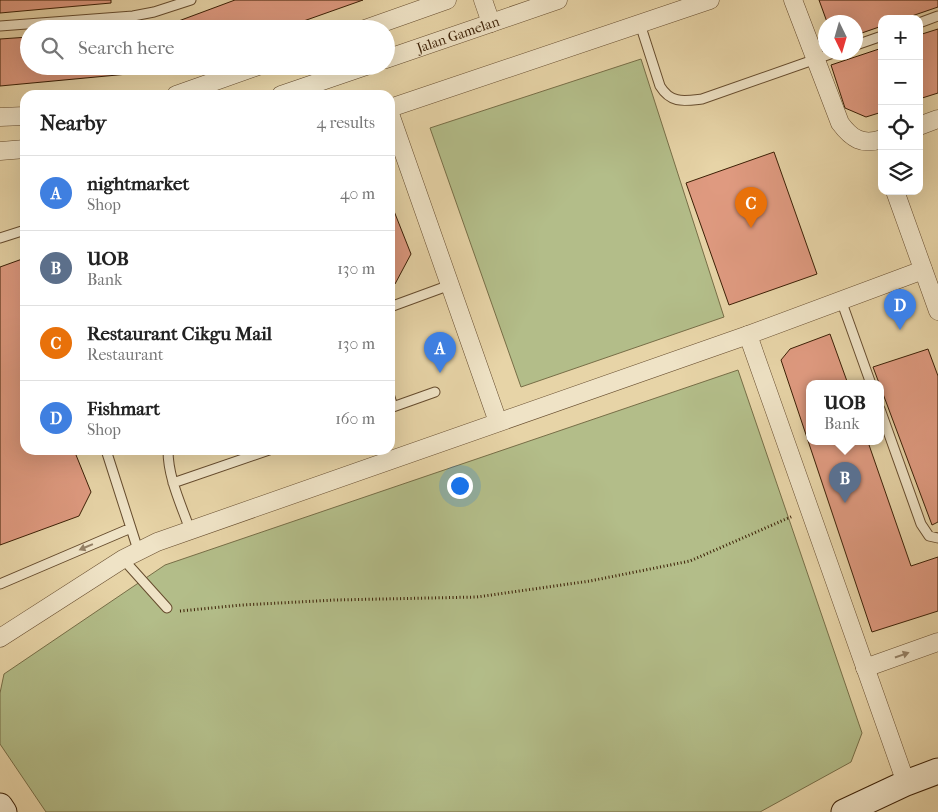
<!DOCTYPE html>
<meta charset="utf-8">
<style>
:root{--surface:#fff;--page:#f2f2f2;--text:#222;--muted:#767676;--line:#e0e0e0;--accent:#d93025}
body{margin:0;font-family:"IM FELL French Canon",serif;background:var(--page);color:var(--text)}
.controls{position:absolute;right:15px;top:15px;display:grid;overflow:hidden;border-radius:10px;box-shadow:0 5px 20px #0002}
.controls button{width:45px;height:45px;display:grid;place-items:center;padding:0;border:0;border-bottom:1px solid var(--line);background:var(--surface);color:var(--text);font:25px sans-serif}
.compass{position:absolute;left:818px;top:15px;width:45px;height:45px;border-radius:50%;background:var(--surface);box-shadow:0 5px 20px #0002;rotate:175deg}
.you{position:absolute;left:459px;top:485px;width:18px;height:18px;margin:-12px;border:4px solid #fff;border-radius:50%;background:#1a73e8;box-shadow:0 0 0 8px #1a73e833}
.badge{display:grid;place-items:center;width:32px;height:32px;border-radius:50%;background:var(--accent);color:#fff;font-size:16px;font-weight:700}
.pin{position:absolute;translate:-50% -41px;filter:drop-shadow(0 1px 2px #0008)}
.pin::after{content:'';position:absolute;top:26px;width:18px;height:15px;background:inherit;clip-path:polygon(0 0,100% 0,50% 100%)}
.popup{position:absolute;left:806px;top:380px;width:78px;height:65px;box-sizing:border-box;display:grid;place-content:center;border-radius:10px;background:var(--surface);filter:drop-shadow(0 1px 4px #0005);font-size:16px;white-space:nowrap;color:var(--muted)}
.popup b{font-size:19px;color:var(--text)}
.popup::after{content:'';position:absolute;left:50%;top:100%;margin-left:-10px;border:10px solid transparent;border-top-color:var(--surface)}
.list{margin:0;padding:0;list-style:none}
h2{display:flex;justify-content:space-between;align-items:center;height:65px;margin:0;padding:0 20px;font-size:21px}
h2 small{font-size:16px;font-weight:400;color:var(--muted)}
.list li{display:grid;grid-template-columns:32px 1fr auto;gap:15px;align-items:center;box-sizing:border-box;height:75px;padding:0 20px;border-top:1px solid var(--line)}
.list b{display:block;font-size:19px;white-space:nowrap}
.list p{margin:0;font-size:16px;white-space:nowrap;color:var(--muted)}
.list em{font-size:16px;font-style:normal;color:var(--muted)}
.icon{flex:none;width:28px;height:28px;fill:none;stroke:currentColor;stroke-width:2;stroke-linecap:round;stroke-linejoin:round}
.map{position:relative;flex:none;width:938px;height:812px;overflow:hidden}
.search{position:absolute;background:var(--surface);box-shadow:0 5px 20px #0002;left:20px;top:20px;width:375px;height:55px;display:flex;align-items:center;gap:12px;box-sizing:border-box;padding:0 18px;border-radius:28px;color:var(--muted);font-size:19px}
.panel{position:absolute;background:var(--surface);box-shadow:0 5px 20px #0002;left:20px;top:90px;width:375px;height:365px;border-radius:15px}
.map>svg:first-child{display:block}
</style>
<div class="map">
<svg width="938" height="812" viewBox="0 0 938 812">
<rect width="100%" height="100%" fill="#e7d4a7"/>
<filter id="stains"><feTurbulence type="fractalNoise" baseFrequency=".004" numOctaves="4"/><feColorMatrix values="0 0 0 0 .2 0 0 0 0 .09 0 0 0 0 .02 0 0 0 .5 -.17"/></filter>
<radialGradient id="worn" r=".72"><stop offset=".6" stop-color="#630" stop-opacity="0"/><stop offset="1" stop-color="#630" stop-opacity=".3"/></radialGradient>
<path fill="#b3bd89" stroke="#776e47" d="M641 59 724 317 521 387 430 128Z
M738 370 862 733 851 762 760 812H46L0 744V693L4 674 165 565Z"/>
<path fill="#df9a80" stroke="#3b1f05" d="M0 0H111V3L0 13Z
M235 0H363L281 29H157Z
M819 0H938V7L903 19H882V26L856 35V22H827Z
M938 29V93L919 99V35Z
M29 37V66H128V74L0 86V39Z
M882 48V112L866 117 845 108 831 65Z
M774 152 817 274 729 305 686 183Z
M390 201 411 254 395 284 390 285Z
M25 258V450H74L91 492 79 516 0 545V267Z
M830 334 848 384H810V442H868L911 566 938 557V611L872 632 781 360 790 349Z
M928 349 938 376V522L932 525 873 367Z"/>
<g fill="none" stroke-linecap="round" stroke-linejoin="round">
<g stroke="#664c2e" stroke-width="11">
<path id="service" d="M919 23 938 16
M640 24 660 86C671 104 684 101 702 99L836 52
M0 26 133 16 154 12 191 0
M856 45 882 36
M0 238 25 230
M841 300 871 384
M390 307 450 285
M390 397 393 407
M390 408 435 392
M880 409 921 524 929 536 938 538
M106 450 138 550
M168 450C168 478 181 504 190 530
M173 483 269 450
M123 559 167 608
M0 584 131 528"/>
</g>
<g stroke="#664c2e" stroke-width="19">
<g id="minor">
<path d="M483 0 491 23"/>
<path d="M793 0 840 123C851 138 862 146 882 139"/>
<path d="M365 29 447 0"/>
<path id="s1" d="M386 59 558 0"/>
<path d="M176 95 258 66"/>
<path d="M281 95 366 66"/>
<path d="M390 108 710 0"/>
<path d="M390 114 498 422"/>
<path d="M0 117 25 116"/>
<path d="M919 126 938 119"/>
<path d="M0 151 25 149"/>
<path d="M895 191 938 311"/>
<path d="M748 335 906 783"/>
<path d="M0 638 123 559 157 542 748 335 923 270"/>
<path d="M865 668 938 642"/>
</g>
</g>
<g stroke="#3b1f05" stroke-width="27">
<path id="secondary" d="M0 806 4 812
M844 812 906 783 938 771"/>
</g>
<path stroke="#3b1f05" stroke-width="3" stroke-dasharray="1 2.5" stroke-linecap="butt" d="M180 611 242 605 335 600 477 597 590 581 690 561 793 516"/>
<use href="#service" stroke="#efe3c6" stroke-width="9"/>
<use href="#minor" stroke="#efe3c6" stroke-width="18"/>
<use href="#secondary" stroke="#efe3c6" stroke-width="25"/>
</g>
<defs><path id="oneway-solid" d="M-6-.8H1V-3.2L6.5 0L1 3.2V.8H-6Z" transform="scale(1.25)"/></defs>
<g fill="#958166">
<use href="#oneway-solid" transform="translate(86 547) rotate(157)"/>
<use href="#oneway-solid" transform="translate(902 655) rotate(-19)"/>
</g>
<g text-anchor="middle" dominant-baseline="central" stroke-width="5" stroke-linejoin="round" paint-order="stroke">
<g font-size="14" fill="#3b1f05" stroke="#efe3c6">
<text stroke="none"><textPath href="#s1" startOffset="76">Jalan Gamelan</textPath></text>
</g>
</g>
<rect width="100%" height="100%" filter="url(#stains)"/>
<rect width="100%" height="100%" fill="url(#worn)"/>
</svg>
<div class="controls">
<button>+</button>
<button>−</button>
<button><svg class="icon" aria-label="locate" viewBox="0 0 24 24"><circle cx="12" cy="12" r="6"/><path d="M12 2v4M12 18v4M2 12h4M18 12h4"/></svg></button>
<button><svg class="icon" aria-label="layers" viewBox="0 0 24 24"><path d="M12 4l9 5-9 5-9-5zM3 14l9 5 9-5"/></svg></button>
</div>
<svg class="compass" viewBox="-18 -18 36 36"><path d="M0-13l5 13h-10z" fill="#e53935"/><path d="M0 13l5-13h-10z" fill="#767676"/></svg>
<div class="you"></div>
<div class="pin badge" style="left:440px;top:373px;background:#3f7fe0">A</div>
<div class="pin badge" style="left:845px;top:503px;background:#5c6f8a">B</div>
<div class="popup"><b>UOB</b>Bank</div>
<div class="pin badge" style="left:751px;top:228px;background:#e8710a">C</div>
<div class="pin badge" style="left:900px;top:330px;background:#3f7fe0">D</div>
<div class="search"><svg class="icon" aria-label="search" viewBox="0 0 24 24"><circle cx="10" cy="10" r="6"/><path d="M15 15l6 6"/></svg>Search here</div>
<section class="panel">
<h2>Nearby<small>4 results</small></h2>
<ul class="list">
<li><span class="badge" style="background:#3f7fe0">A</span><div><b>nightmarket</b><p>Shop</p></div><em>40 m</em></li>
<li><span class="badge" style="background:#5c6f8a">B</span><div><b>UOB</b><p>Bank</p></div><em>130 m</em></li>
<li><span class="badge" style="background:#e8710a">C</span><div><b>Restaurant Cikgu Mail</b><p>Restaurant</p></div><em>130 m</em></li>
<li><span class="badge" style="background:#3f7fe0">D</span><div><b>Fishmart</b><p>Shop</p></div><em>160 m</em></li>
</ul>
</section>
</div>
